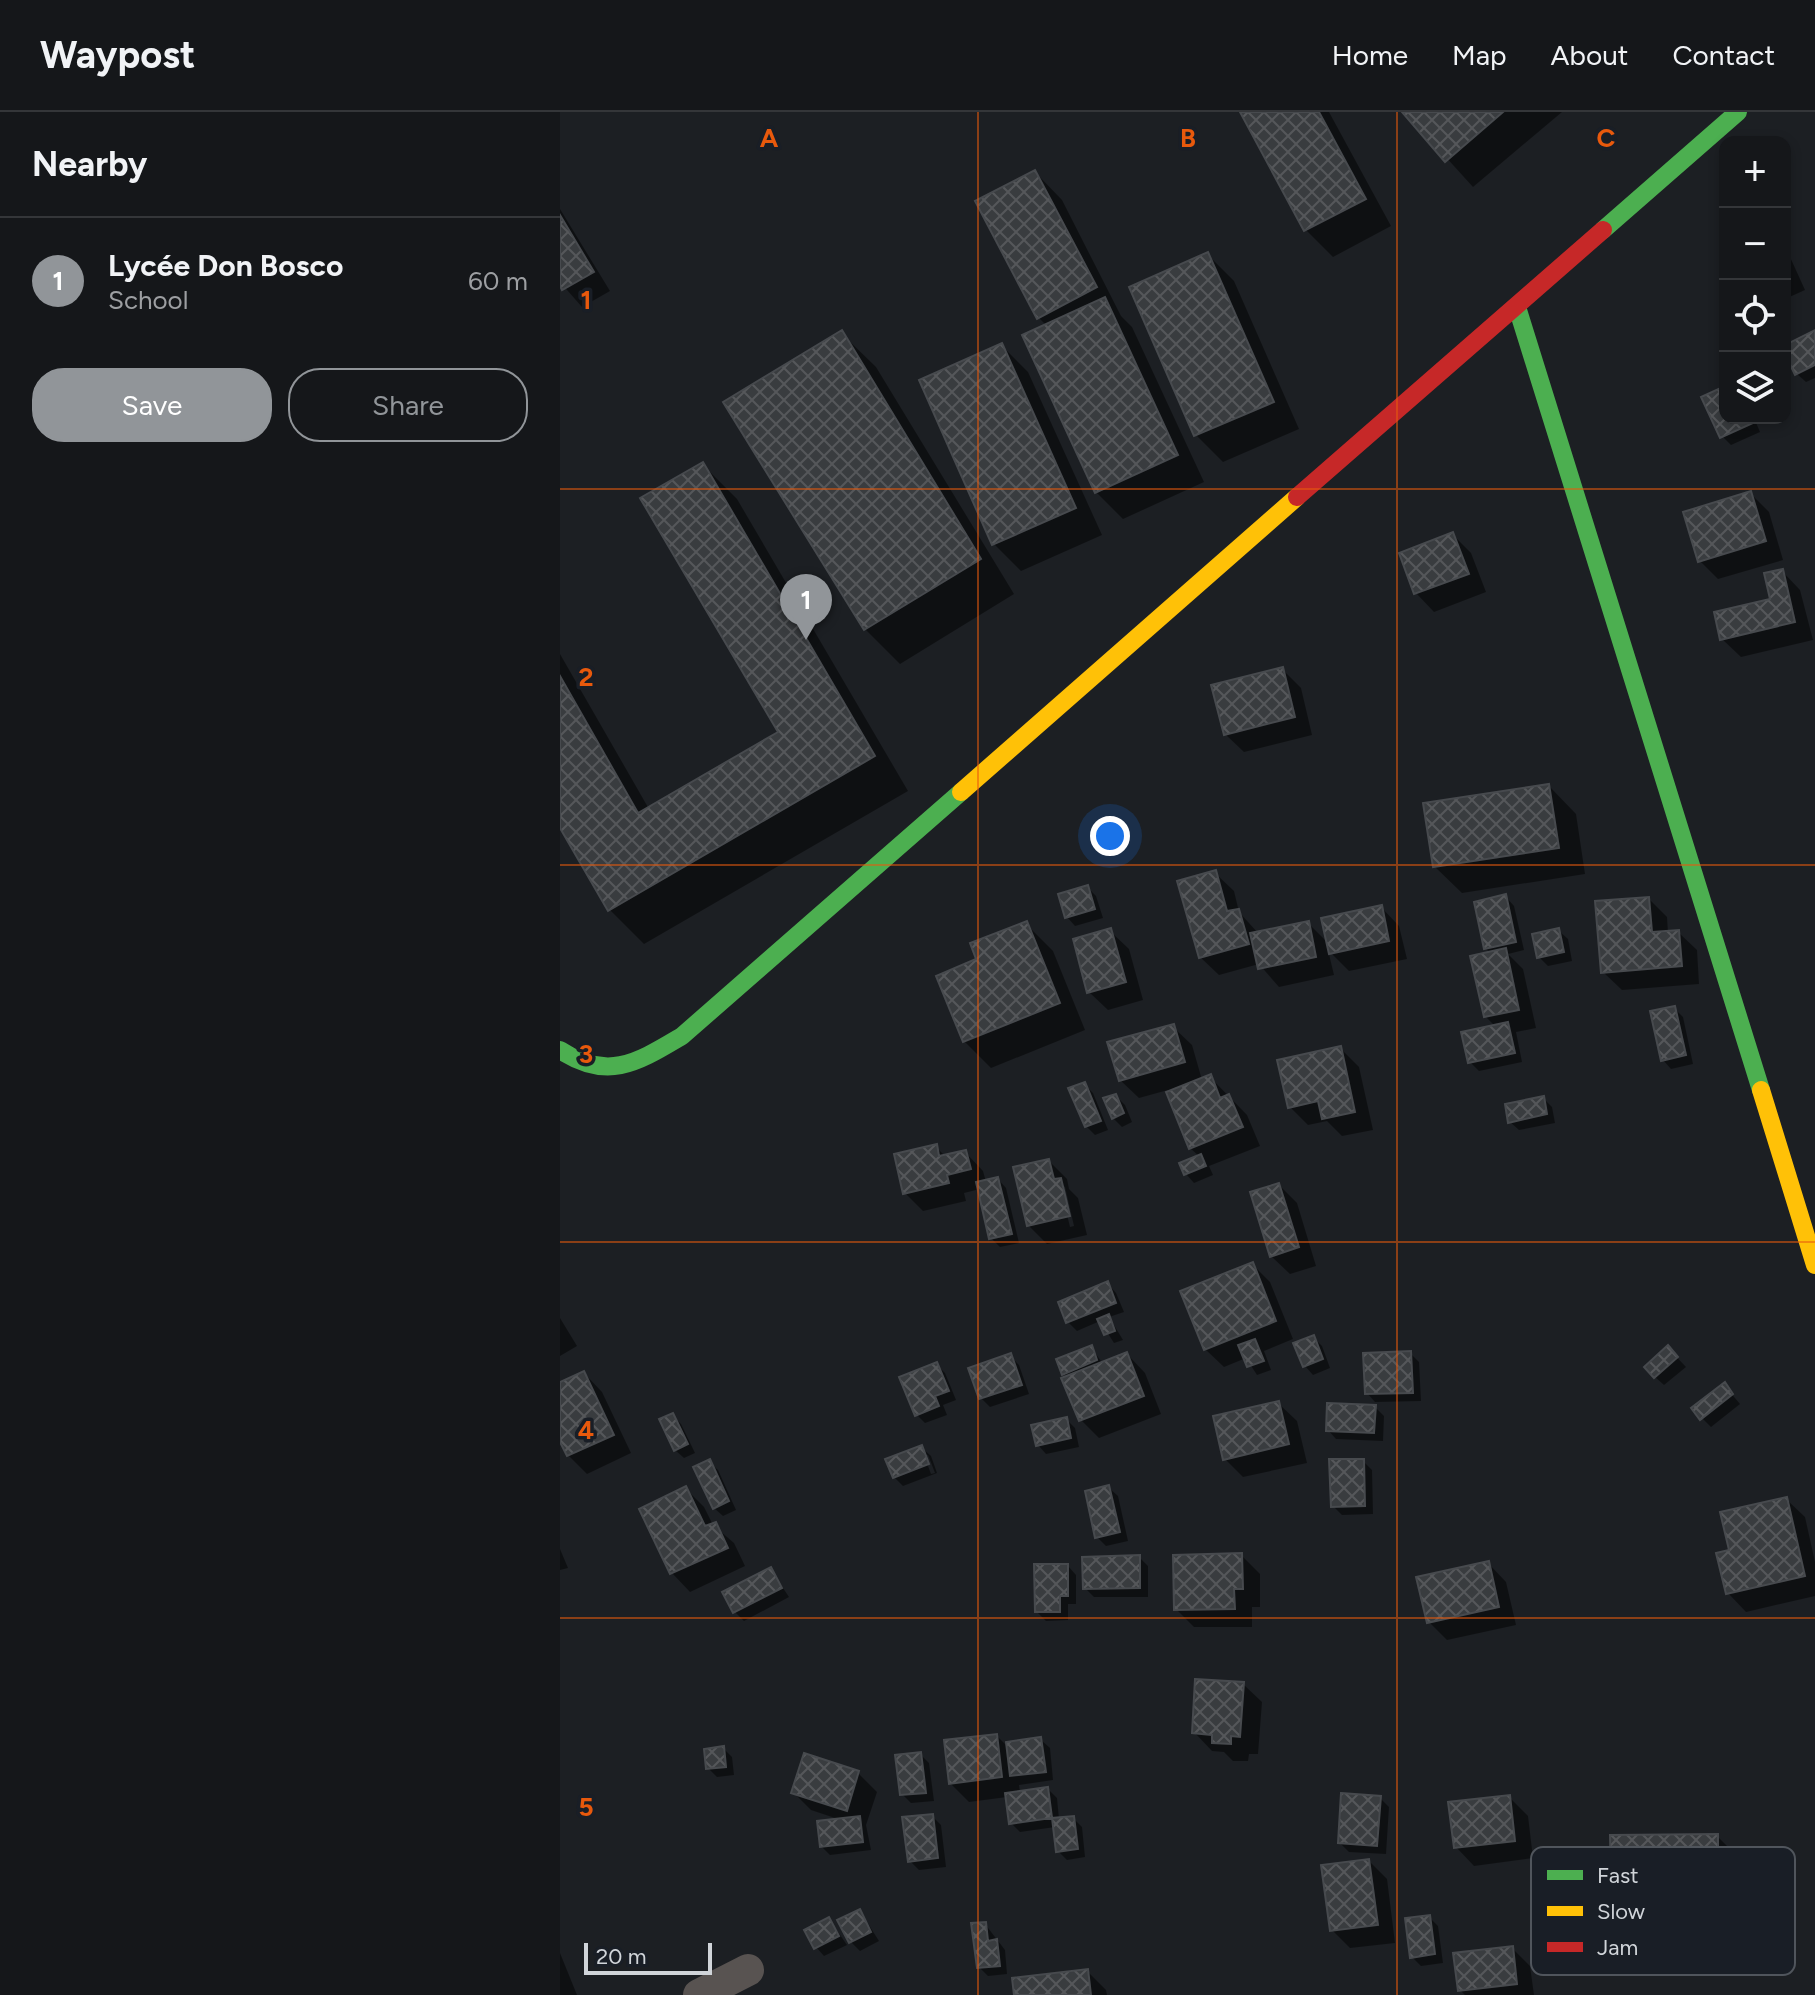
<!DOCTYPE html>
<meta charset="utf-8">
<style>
:root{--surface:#15171a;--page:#1e2023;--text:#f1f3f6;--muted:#9d9fa2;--line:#343639;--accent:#919599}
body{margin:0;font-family:Figtree,sans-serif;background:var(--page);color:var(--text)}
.controls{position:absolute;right:24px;top:24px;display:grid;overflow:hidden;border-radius:16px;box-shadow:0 4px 12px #0003}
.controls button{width:72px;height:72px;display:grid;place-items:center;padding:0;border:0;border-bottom:2px solid var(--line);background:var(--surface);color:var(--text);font:40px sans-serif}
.scale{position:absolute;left:24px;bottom:20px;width:128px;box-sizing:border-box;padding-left:8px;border:4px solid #d0d4d9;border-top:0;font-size:22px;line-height:28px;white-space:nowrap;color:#d0d4d9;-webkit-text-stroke:6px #191e26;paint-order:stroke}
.you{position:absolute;left:550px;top:724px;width:28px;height:28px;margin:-20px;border:6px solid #fff;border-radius:50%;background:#1a73e8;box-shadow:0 0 0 12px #1a73e833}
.badge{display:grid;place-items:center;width:52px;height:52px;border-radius:50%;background:var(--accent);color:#fff;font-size:26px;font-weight:700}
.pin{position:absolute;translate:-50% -66px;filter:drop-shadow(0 2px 4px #0008)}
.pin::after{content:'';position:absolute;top:42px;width:28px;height:24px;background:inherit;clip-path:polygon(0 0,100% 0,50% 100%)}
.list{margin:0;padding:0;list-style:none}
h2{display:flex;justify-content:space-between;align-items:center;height:104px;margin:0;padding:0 32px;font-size:34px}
h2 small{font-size:26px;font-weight:400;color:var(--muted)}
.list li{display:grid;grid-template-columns:52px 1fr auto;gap:24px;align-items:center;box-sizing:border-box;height:128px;padding:0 32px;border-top:2px solid var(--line)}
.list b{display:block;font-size:30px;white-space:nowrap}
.list p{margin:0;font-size:26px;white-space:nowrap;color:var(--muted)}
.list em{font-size:26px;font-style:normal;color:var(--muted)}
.actions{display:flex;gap:16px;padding:24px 32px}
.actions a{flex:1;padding:18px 0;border:2px solid var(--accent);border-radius:32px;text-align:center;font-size:28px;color:var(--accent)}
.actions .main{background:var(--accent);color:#fff}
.icon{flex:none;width:44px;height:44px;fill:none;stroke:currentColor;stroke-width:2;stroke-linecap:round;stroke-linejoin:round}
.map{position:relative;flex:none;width:1255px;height:1883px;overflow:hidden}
header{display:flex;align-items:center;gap:48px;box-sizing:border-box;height:112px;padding:0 40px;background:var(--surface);border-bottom:2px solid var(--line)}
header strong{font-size:38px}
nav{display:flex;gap:44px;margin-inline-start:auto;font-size:28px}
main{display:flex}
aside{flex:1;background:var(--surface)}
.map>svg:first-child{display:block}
</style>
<header>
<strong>Waypost</strong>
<nav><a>Home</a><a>Map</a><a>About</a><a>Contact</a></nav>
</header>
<main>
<aside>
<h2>Nearby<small></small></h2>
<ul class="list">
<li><span class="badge">1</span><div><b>Lycée Don Bosco</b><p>School</p></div><em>60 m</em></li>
</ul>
<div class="actions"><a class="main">Save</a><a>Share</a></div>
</aside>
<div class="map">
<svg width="1255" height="1883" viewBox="0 0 1255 1883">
<defs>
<pattern id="building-cross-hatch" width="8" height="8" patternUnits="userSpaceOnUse" patternTransform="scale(2)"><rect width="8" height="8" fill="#393c3f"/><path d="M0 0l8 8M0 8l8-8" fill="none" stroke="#55575a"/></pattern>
</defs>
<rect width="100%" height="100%" fill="#1c1f23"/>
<path fill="#0007" fill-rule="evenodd" d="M682 0H769L831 114 773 145 746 118Z
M845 0H1002L913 75Z
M475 60 502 88 561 204 572 215 644 370 563 407 536 380 487 214 479 206Z
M0 97 50 179 22 195 0 170Z
M1225 134 1245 178 1225 187Z
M647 142 674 169 739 317 663 350 636 323 571 176Z
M281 221 316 255 454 482 340 552 305 517Z
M1255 221V266L1246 270 1237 262 1225 235Z
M441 233 468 260 542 423 461 459 434 432Z
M1165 276V306H1194L1200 320 1171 333 1162 324Z
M142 352 177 387 348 679 84 832 49 797 0 712V542L89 697 220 621Z
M1191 382 1209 400 1223 448 1158 467 1140 449Z
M893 423 911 441 926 480 874 500 856 481Z
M1222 459 1240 478 1253 528 1181 545 1162 527 1212 489Z
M722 557 741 576 752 623 684 640 665 622Z
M989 674 1016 702 1025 762 902 781 874 754Z
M655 761 674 779 679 800 698 821 748 811 769 832 821 795 839 814 847 847 789 859 768 838 774 863 719 875 699 852 659 863 640 845Z
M528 776 536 784 543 806 515 814 507 805Z
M946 785 954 794 964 838 948 842 963 857 976 916 956 920 962 950 919 959 910 950 936 915 925 904 931 841 925 836Z
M1089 787 1107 805 1108 821 1118 820 1137 838 1139 872 1062 878 1043 860Z
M466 812 493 839 525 918 431 956 404 929 419 849Z
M550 819 569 837 583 888 548 898 529 880Z
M999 819 1008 827 1012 849 988 854 979 845Z
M1114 896 1123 905 1133 952 1111 957 1103 948Z
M613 915 632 933 642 968 650 965 687 1003 700 1034 649 1054 653 1063 634 1071 626 1062 640 1045 630 1036 608 978 579 986 560 968Z
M780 936 799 955 813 1018 782 1024 767 1009 748 1013 730 995Z
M524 972 533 981 548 1018 535 1023 526 1014Z
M556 984 565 993 572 1010 562 1015 553 1006Z
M983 986 992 995 995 1011 959 1018 950 1010Z
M376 1035 386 1045 405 1040 423 1059 426 1070 438 1067 446 1076 459 1131 440 1135 431 1126 420 1077 404 1081 406 1089 363 1099 345 1081Z
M489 1049 507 1067 509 1077 518 1086 527 1123 487 1132 468 1113ZM499 1069 505 1075 514 1114 510 1115Z
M719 1073 737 1091 756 1154 730 1162 711 1144Z
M692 1152 710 1170 733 1227 704 1239 711 1258 697 1263 686 1246 664 1255 645 1237Z
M548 1172 556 1181 564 1200 549 1205 563 1228 554 1231 540 1209 517 1219 508 1210Z
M0 1206 17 1234 0 1244Z
M753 1225 762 1234 770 1256 753 1263 745 1254Z
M531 1235 543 1252 567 1242 585 1261 601 1302 539 1326 521 1308 504 1261Z
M1108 1236 1126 1255 1104 1273 1095 1265Z
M850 1241 859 1250 861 1289 815 1290 807 1281Z
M450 1244 459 1253 469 1282 430 1295 421 1286Z
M376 1252 385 1261 396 1288 383 1293 387 1303 365 1311 356 1302Z
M24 1261 42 1280 71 1341 27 1362 8 1343 0 1326V1272Z
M1164 1273 1180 1292 1151 1315 1142 1306Z
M718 1291 737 1309 747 1351 683 1365 665 1347Z
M815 1295 824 1304 823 1329 776 1327 768 1318Z
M112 1303 121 1312 135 1341 124 1346 115 1338Z
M506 1307 515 1316 519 1335 486 1342 478 1333Z
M362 1336 371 1344 377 1361 343 1374 334 1365ZM364 1343H368L375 1361 371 1362Z
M803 1349 812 1358 813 1402 782 1403 773 1394Z
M149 1350 158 1358 176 1398 163 1404 154 1396Z
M549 1376 558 1384 568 1429 546 1434 537 1425Z
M126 1377 144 1395 153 1413 174 1431 185 1454 130 1480 112 1461Z
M1226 1387 1245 1405 1255 1450V1484L1186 1500 1168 1481 1172 1440Z
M0 1437 8 1456 0 1458Z
M681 1443 700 1462V1495H692V1515H634L616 1497Z
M579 1445 588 1454V1485H534L525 1476Z
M928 1451 946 1470 956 1513 887 1528 869 1510Z
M508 1454 516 1463V1492H508V1508L486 1509 477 1500Z
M211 1458 229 1485 184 1509 175 1500Z
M683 1572 702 1590 698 1642H689L688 1649H673L664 1640 652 1639 634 1620Z
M437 1624 449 1636 481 1628 490 1636 493 1668 459 1673 460 1681 488 1677 497 1686 499 1707 513 1706 522 1715 525 1745 507 1748 498 1739 495 1715 460 1720 451 1711 447 1685 409 1690 390 1671Z
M163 1636 172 1645 174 1663 157 1665 148 1656Z
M360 1642 369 1651 374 1689 351 1691 342 1682Z
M298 1661 317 1680 306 1713 311 1738 270 1743 261 1734 281 1708 251 1698 233 1680Z
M949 1685 968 1704 973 1746 914 1754 896 1735Z
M820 1686 829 1695 826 1742 789 1740 780 1731Z
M372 1704 381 1713 386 1755 359 1758 350 1749Z
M1157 1724 1176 1743V1786H1072L1053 1768Z
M809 1749 827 1767 835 1831 790 1836 772 1818Z
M300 1799 319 1829 300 1839 291 1830Z
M869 1805 878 1814 883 1851 861 1854 852 1845Z
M269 1807 287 1833 264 1844 256 1835Z
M425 1812 445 1838 447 1862 428 1864 419 1855Z
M952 1836 970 1854 974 1883H905L900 1878Z
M0 1841 17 1883H0Z
M527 1859 546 1878 547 1883H456Z"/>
<path fill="url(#building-cross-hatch)" stroke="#474a4e" stroke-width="2" d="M680 0H759L806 87 744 119Z
M842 0H943L885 50Z
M475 58 537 175 477 207 415 89Z
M0 103 34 160 2 178 0 174Z
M648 140 714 290 634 324 569 175Z
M545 185 618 343 535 381 462 223Z
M282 218 421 447 304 518 163 290Z
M1255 218V253L1235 263 1225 242V233Z
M442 231 516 396 432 433 359 268Z
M1165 274V306H1191L1193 311 1160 326 1141 285Z
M143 350 315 644 48 799 0 716V564L78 701 218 620 80 386Z
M1191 379 1206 429 1138 450 1123 400Z
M893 420 909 462 854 482 839 441Z
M1223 457 1235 510 1160 528 1154 500 1210 487 1204 461Z
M723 555 735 605 664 623 651 573Z
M989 672 999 736 873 755 863 691Z
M656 758 667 799 679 797 689 832 639 846 617 769Z
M528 773 535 797 505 806 498 782Z
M946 782 956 830 924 837 914 790Z
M1089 785 1092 820 1119 818 1122 854 1041 861 1035 789Z
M822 793 829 829 769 842 761 806Z
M467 809 500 891 403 930 376 864 416 847 410 831Z
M749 809 756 845 698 857 690 821Z
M551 816 566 870 527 881 513 827Z
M999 816 1004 840 977 846 972 822Z
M946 836 959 898 924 905 910 844Z
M1115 894 1126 943 1101 949 1090 899Z
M948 910 955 941 908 951 901 920Z
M614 912 625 950 559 969 547 930Z
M781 934 795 1000 762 1007 758 989 728 996 717 948Z
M651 962 660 986 669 982 683 1015 629 1037 606 980Z
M525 970 541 1009 525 1015 508 976Z
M556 982 564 1001 552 1007 543 986Z
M984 984 987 1002 948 1011 945 992Z
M377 1032 379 1044 406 1038 411 1057 387 1063 389 1071 343 1082 334 1042Z
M641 1042 646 1054 624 1063 619 1051Z
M489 1047 494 1067 501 1066 510 1104 467 1114 453 1055Z
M438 1065 452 1122 429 1127 416 1070Z
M719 1071 739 1135 710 1145 690 1080Z
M693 1150 716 1209 644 1238 620 1179Z
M548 1169 556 1191 506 1211 498 1190Z
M549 1202 555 1219 544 1223 537 1207Z
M754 1223 763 1247 743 1255 733 1231Z
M695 1227 704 1249 687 1255 678 1233Z
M532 1233 537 1248 502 1263 496 1247Z
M1108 1233 1118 1245 1094 1266 1084 1255Z
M851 1239 853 1281 805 1282 803 1241Z
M567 1240 584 1284 519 1309 501 1266Z
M451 1241 462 1273 419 1287 408 1256Z
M377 1250 389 1279 375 1284 379 1294 355 1304 339 1265Z
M24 1259 54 1323 7 1344 0 1330V1270Z
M1165 1270 1173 1282 1140 1308 1131 1296Z
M719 1289 729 1332 663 1348 653 1304Z
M767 1291 816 1293 814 1321 766 1319Z
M113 1301 128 1332 114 1339 99 1307Z
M507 1305 511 1326 476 1334 471 1313Z
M362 1333 369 1352 333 1366 325 1347Z
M150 1347 169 1389 153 1397 133 1355Z
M769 1347H804L805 1394 771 1395Z
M549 1373 560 1420 535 1426 525 1379Z
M126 1374 145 1414 156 1410 168 1436 110 1462 79 1397Z
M1227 1385 1245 1464 1166 1482 1156 1441 1169 1438 1160 1400Z
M682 1441 683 1477H674L675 1497 614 1498 613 1443Z
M580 1443V1476L523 1477 522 1445Z
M929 1449 939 1495 867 1511 856 1465Z
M474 1452H508V1484H500V1500H475Z
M211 1455 222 1476 173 1501 162 1480Z
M635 1567 684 1570 680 1625 671 1624V1632L652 1631V1623L632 1621Z
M437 1622 442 1665 389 1672 384 1628Z
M481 1625 486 1660 450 1664 446 1630Z
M164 1634 166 1655 146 1657 144 1637Z
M361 1640 366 1681 340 1683 335 1643Z
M244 1641 299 1659 287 1699 231 1681Z
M488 1675 492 1706 449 1712 445 1681Z
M781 1681 821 1684 817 1734 778 1731Z
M950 1683 955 1729 894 1736 888 1690Z
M373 1702 378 1746 348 1750 342 1705Z
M300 1704 303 1730 260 1735 257 1709Z
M514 1704 518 1737 496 1740 492 1706Z
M1158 1722V1768L1051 1769 1050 1723Z
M809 1747 818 1813 770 1819 761 1753Z
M300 1797 311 1820 289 1831 277 1808Z
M870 1803 875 1842 850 1846 845 1806Z
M269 1805 279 1824 254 1837 244 1818Z
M426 1810 428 1829 437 1827 440 1854 417 1856 411 1811Z
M953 1834 957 1872 898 1879 893 1841Z
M528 1857 531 1883H454L452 1866Z"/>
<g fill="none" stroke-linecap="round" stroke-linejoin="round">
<path stroke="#585351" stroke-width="32" d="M139 1883 188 1858"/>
<path stroke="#4caf50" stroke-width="18" d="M1043 118 1178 0
M957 195 1201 978
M0 938C48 970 78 950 122 924L401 680"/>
<path stroke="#ffc107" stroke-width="18" d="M401 680 737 385
M1201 978 1255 1153"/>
<path stroke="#c62828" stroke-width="18" d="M737 385 1043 118"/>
</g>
<path fill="none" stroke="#e8590c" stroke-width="2" stroke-opacity="0.55" d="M418 0V1883M837 0V1883M0 377H1255M0 753H1255M0 1130H1255M0 1506H1255"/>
<rect x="971" y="1735" width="264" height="128" rx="12" fill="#191e26" stroke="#50555c" stroke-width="2"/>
<rect x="987" y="1758" width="36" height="10" fill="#4caf50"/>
<rect x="987" y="1794" width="36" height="10" fill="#ffc107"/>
<rect x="987" y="1830" width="36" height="10" fill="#c62828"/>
<g font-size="22" fill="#d0d4d9">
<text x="1037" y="1771">Fast</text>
<text x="1037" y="1807">Slow</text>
<text x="1037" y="1843">Jam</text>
</g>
<g font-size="26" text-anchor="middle" font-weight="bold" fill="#e8590c" stroke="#191e26" stroke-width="7" stroke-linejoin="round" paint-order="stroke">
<text x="209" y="35">A</text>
<text x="628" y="35">B</text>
<text x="1046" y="35">C</text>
<text x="26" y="197">1</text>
<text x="26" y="574">2</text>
<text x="26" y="951">3</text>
<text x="26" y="1327">4</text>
<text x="26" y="1704">5</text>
</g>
</svg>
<div class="controls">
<button>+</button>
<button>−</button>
<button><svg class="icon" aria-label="locate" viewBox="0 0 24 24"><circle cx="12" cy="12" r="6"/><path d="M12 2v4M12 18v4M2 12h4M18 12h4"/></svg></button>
<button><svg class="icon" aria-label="layers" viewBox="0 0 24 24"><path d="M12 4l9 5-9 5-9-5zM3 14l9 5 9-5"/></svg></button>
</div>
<div class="scale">20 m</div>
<div class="you"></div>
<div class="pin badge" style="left:246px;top:528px">1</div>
</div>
</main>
